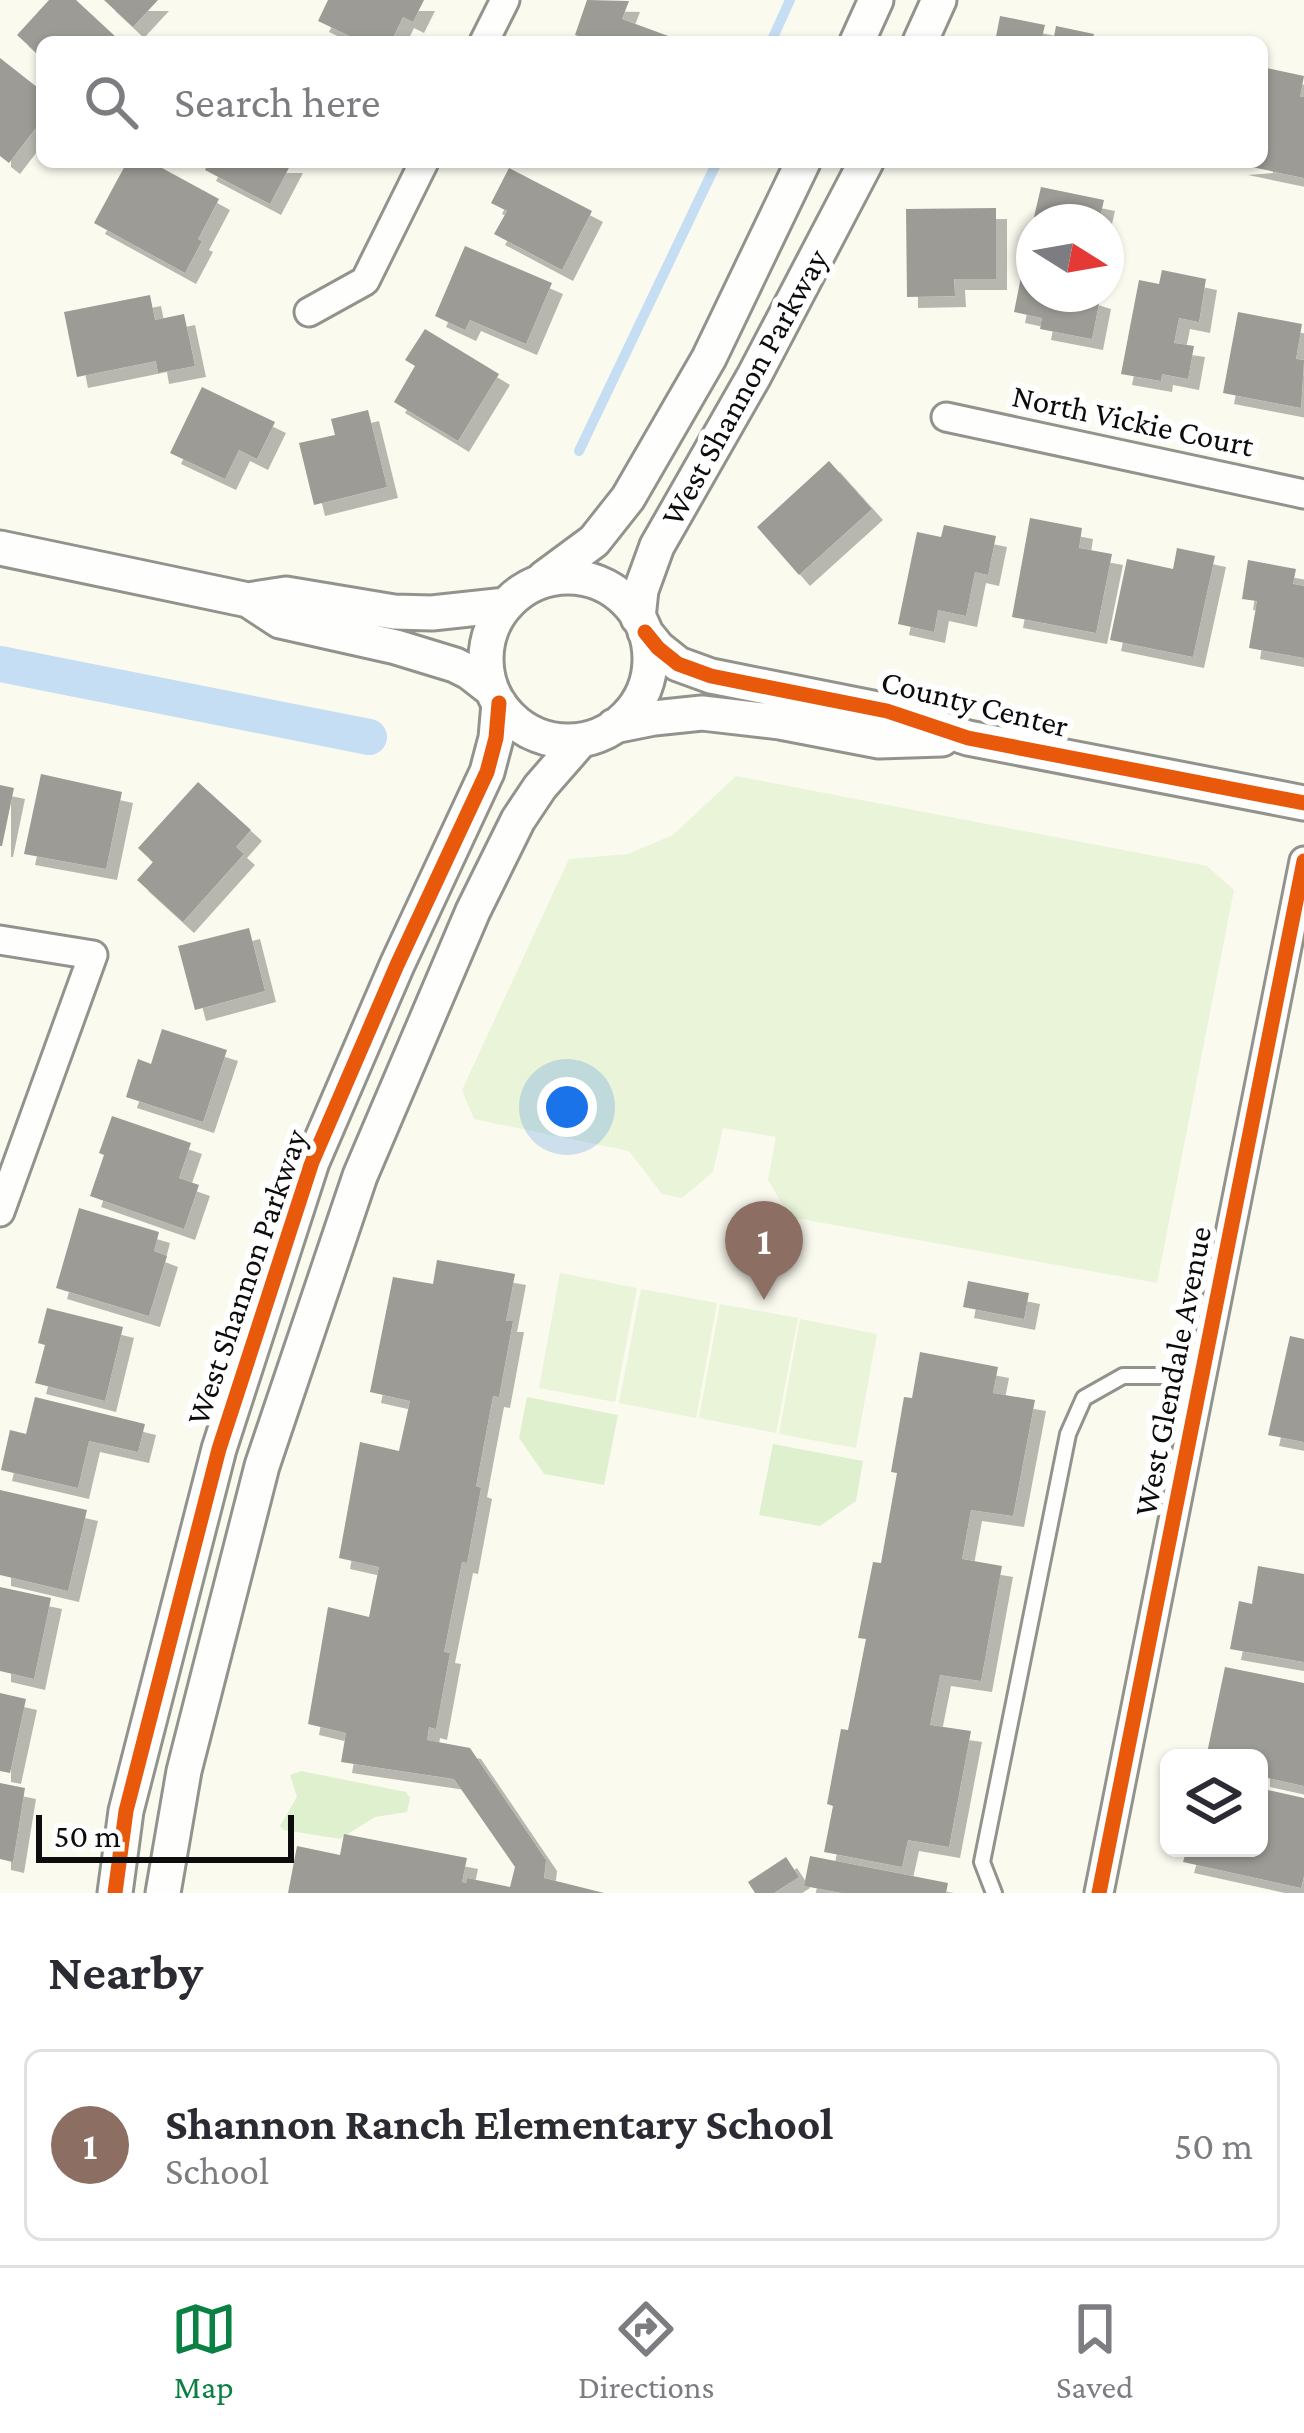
<!DOCTYPE html>
<style>
:root{--surface:#fff;--page:#f7f7f7;--text:#2b2b33;--muted:#7c7c81;--line:#e1e1e2;--accent:#0b8043}
body{margin:0;font-family:"Crimson Pro",serif;background:var(--page);color:var(--text)}
.controls{position:absolute;right:36px;bottom:36px;display:grid;overflow:hidden;border-radius:18px;box-shadow:0 3px 9px #0004}
.controls button{width:108px;height:108px;display:grid;place-items:center;padding:0;border:0;border-bottom:3px solid var(--line);background:var(--surface);color:var(--text);font:60px sans-serif}
.compass{position:absolute;left:1016px;top:204px;width:108px;height:108px;border-radius:50%;background:var(--surface);box-shadow:0 3px 9px #0004;rotate:101deg}
.scale{position:absolute;left:36px;bottom:30px;width:258px;box-sizing:border-box;padding-left:12px;border:6px solid #0c0c0c;border-top:0;font-size:33px;line-height:42px;white-space:nowrap;color:#0c0c0c;-webkit-text-stroke:9px #fff;paint-order:stroke}
.you{position:absolute;left:567px;top:1107px;width:42px;height:42px;margin:-30px;border:9px solid #fff;border-radius:50%;background:#1a73e8;box-shadow:0 0 0 18px #1a73e833}
.badge{display:grid;place-items:center;width:78px;height:78px;border-radius:50%;background:var(--accent);color:#fff;font-size:39px;font-weight:700}
.pin{position:absolute;translate:-50% -99px;filter:drop-shadow(0 3px 6px #0008)}
.pin::after{content:'';position:absolute;top:63px;width:42px;height:36px;background:inherit;clip-path:polygon(0 0,100% 0,50% 100%)}
.list{margin:0;padding:0;list-style:none}
h2{display:flex;justify-content:space-between;align-items:center;height:156px;margin:0;padding:0 48px;font-size:51px}
h2 small{font-size:39px;font-weight:400;color:var(--muted)}
.list li{display:grid;grid-template-columns:78px 1fr auto;gap:36px;align-items:center;box-sizing:border-box;height:192px;margin:0 24px 24px;padding:0 24px;border:3px solid var(--line);border-radius:18px}
.list b{display:block;font-size:45px;white-space:nowrap}
.list p{margin:0;font-size:39px;white-space:nowrap;color:var(--muted)}
.list em{font-size:39px;font-style:normal;color:var(--muted)}
.icon{flex:none;width:66px;height:66px;fill:none;stroke:currentColor;stroke-width:2;stroke-linecap:round;stroke-linejoin:round}
.map{position:relative;flex:none;width:1304px;height:1893px;overflow:hidden}
.search{position:absolute;background:var(--surface);box-shadow:0 3px 9px #0004;left:36px;right:36px;top:36px;height:132px;display:flex;align-items:center;gap:30px;box-sizing:border-box;padding:0 42px;border-radius:18px;color:var(--muted);font-size:45px}
.sheet{height:372px;background:var(--surface)}
nav{display:flex;justify-content:space-around;align-items:center;box-sizing:border-box;height:168px;border-top:3px solid var(--line);background:var(--surface);font-size:33px;color:var(--muted)}
nav a{display:grid;justify-items:center;gap:6px}
nav .on{color:var(--accent)}
.map>svg:first-child{display:block}
</style>
<div class="map">
<svg width="1304" height="1893" viewBox="0 0 1304 1893">
<defs>
<filter id="shadow"><feDropShadow dx="11" dy="11" stdDeviation="0" flood-color="#0004"/></filter>
</defs>
<rect width="100%" height="100%" fill="#fafaef"/>
<path fill="#dff0cf" d="M527 1397 618 1415 604 1485 544 1474 519 1438Z
M773 1444 863 1461 856 1501 820 1526 759 1515Z
M301 1771 406 1792 410 1798 407 1812 375 1817 340 1839 284 1830 280 1826 297 1797 290 1775Z"/>
<path fill="#eaf4d9" d="M736 776 1207 866 1234 890 1157 1283 790 1217 768 1180 776 1137 723 1128 713 1172 682 1198 662 1194 629 1151 474 1119 462 1090 569 859 628 854 673 835Z
M560 1273 637 1288 615 1402 539 1388Z
M641 1289 717 1303 696 1418 619 1403Z
M720 1304 798 1318 776 1433 699 1418Z
M800 1319 877 1334 856 1448 779 1434Z"/>
<g fill="none" stroke-linecap="round" stroke-linejoin="round">
<path stroke="#c6def3" stroke-width="10" d="M771 42 790 0
M579 451 717 162"/>
<path stroke="#c6def3" stroke-width="36" d="M0 664 369 737"/>
</g>
<path fill="#9c9b95" filter="url(#shadow)" d="M49 0H76L117 38 114 42H42V58L17 35Z
M104 0H158L133 27Z
M328 0H424L413 22 403 17 391 42H362L318 21Z
M587 0 629 1 622 19 671 37 670 42H583L584 38 575 35Z
M1000 16 1045 25 1041 42H995Z
M1056 26 1094 34 1092 42H1053Z
M0 58 42 91V120L9 163 0 156Z
M1262 67 1304 76 1300 97H1304V178L1237 164 1262 162Z
M127 162H151L219 199 198 239 202 241 185 273 94 223Z
M209 162H292L270 204 205 170Z
M509 168 592 211 562 270 494 234 507 211 491 203Z
M1041 187 1104 200 1099 222H1057L1034 217Z
M996 208V279H954L955 296 907 297 906 209Z
M1028 242 1034 243V294H1087L1100 298 1092 339 1040 329 1042 318 1014 312Z
M465 246 552 283 526 344 470 320 465 330 435 316Z
M1162 270 1206 279 1199 322 1179 318 1174 343 1194 346 1188 379 1162 374 1161 381 1121 374 1139 280 1159 284Z
M150 295 155 320 184 314 195 366 158 373 156 361 77 377 64 312Z
M1238 312 1302 324 1296 359 1304 360 1301 408 1223 393Z
M425 329 499 374 458 441 394 402 415 366 405 360Z
M202 387 275 422 257 459 239 450 225 479 170 453Z
M368 410 387 487 314 505 299 443 335 435 331 419Z
M829 461 872 509 799 575 757 527Z
M1030 518 1082 528 1079 548 1112 554 1096 633 1012 617Z
M944 525 996 536 988 575 975 572 966 616 938 610 934 632 898 624 917 532 941 537Z
M1177 548 1215 556 1193 657 1110 640 1127 559 1173 569Z
M1248 560 1296 569 1293 584 1304 586V658L1249 648 1257 601 1242 599Z
M41 774 122 792 106 869 24 854Z
M198 782 251 830 236 847 244 854 183 922 137 880 153 862 138 848Z
M0 785 14 788 2 846H0Z
M249 928 265 991 195 1010 178 946Z
M162 1029 227 1050 203 1122 126 1097 138 1059 151 1064Z
M112 1116 191 1143 179 1178 199 1185 184 1229 90 1196 104 1155 99 1153Z
M79 1208 159 1232 154 1251 167 1256 149 1316 56 1288Z
M437 1260 515 1274 506 1321H513L499 1397 493 1396 476 1486 481 1488 467 1563 462 1562 444 1652 450 1653 436 1729 429 1727 427 1740 470 1748 546 1860 544 1878 604 1893H288L297 1846 340 1855 344 1834 467 1858 462 1882 466 1883 467 1878 510 1887 515 1867 454 1779 341 1762 346 1733 308 1724 328 1607 369 1617 379 1567 339 1558 360 1442 399 1451 410 1401 370 1392 393 1277 433 1284Z
M968 1281 1029 1293 1024 1319 963 1307Z
M47 1308 123 1327 105 1401 35 1383 45 1345 38 1343Z
M1290 1336 1304 1339V1442L1268 1435Z
M920 1352 998 1367 993 1393 1035 1400 1013 1516 971 1510 962 1559 1002 1566 981 1681 940 1675 930 1725 971 1731 949 1847 908 1840 902 1867 824 1852 833 1806 827 1804 841 1729 848 1730 866 1639 858 1638 873 1562 881 1563 897 1473 891 1472 904 1397 912 1398Z
M35 1397 145 1424 138 1452 89 1441 78 1488 1 1470 10 1430 26 1434Z
M0 1490 87 1510 68 1591 0 1575Z
M1258 1566 1304 1574V1662L1230 1649 1239 1601 1252 1604Z
M0 1587 51 1598 34 1679 0 1671Z
M1225 1667 1304 1683V1786L1259 1776V1758H1206Z
M0 1693 26 1699 10 1773 0 1771Z
M0 1783 25 1788 13 1862 0 1859Z
M1259 1788 1304 1798V1876L1301 1888 1183 1862 1187 1848H1259Z
M810 1856 948 1883 946 1893H842L804 1886Z
M786 1857 799 1877 774 1893H755L748 1882Z"/>
<g fill="none" stroke-linecap="round" stroke-linejoin="round">
<g stroke="#93938e" stroke-width="20">
<path id="service" d="M994 1893 982 1862 1068 1434 1084 1398 1123 1376H1165L1199 1384"/>
</g>
<g stroke="#93938e" stroke-width="33">
<path id="minor" d="M484 42 505 0
M309 312 365 281 424 162
M946 417 1304 494
M0 940 93 955 0 1212
M1099 1893 1304 861"/>
</g>
<g stroke="#93938e" stroke-width="39">
<path id="tertiary" d="M857 42 876 0
M920 42 939 0
M0 548 248 600 286 594 394 612 432 613 506 605
M486 659a82 82 0 1 1 164 0a82 82 0 1 1-164 0Z
M544 578 594 541 628 498 709 358 803 162
M248 600 280 621 396 647 455 665 469 672 492 690
M638 618 641 590 657 546 754 376 866 162
M645 632 658 648 678 664 711 676 887 711 968 738 1304 803
M614 726 654 718 702 713 780 722 879 741 942 739
M115 1893 126 1811 219 1449 312 1162 397 965 487 772 496 738 499 703
M163 1893 184 1771 262 1466 360 1176 473 911 518 820 540 787 581 740"/>
</g>
<use href="#service" stroke="#fefefd" stroke-width="14"/>
<use href="#minor" stroke="#fefefd" stroke-width="27"/>
<use href="#tertiary" stroke="#fefefd" stroke-width="33"/>
<g stroke="#fff" stroke-width="22">
<path id="cycleway" d="M645 632 658 648 678 664 711 676 887 711 968 738 1304 803
M115 1893 126 1811 219 1449 312 1162 397 965 487 772 496 738 499 703
M1099 1893 1304 861"/>
</g>
<use href="#cycleway" stroke="#e8590c" stroke-width="15"/>
</g>
<g text-anchor="middle" dominant-baseline="central" stroke-width="12" stroke-linejoin="round" paint-order="stroke">
<g font-size="33" fill="#0c0c0c" stroke="#fff">
<text transform="translate(744 387) rotate(-61)">West Shannon Parkway</text>
<text transform="translate(1133 420) rotate(12)">North Vickie Court</text>
<text transform="translate(975 703) rotate(14)">County Center</text>
<text transform="translate(246 1277) rotate(-71)">West Shannon Parkway</text>
<text transform="translate(1172 1371) rotate(-79)">West Glendale Avenue</text>
</g>
</g>
</svg>
<div class="controls">
<button><svg class="icon" aria-label="layers" viewBox="0 0 24 24"><path d="M12 4l9 5-9 5-9-5zM3 14l9 5 9-5"/></svg></button>
</div>
<svg class="compass" viewBox="-18 -18 36 36"><path d="M0-13l5 13h-10z" fill="#e53935"/><path d="M0 13l5-13h-10z" fill="#7c7c81"/></svg>
<div class="scale">50 m</div>
<div class="you"></div>
<div class="pin badge" style="left:764px;top:1300px;background:#8d6e63">1</div>
<div class="search"><svg class="icon" aria-label="search" viewBox="0 0 24 24"><circle cx="10" cy="10" r="6"/><path d="M15 15l6 6"/></svg>Search here</div>
</div>
<section class="sheet">
<h2>Nearby<small></small></h2>
<ul class="list">
<li><span class="badge" style="background:#8d6e63">1</span><div><b>Shannon Ranch Elementary School</b><p>School</p></div><em>50 m</em></li>
</ul>
</section>
<nav>
<a class="on"><svg class="icon" aria-label="map" viewBox="0 0 24 24"><path d="M3 6l6-2 6 2 6-2v14l-6 2-6-2-6 2zM9 4v14M15 6v14"/></svg>Map</a>
<a><svg class="icon" aria-label="directions" viewBox="0 0 24 24"><path d="M12 3l9 9-9 9-9-9zM9 14v-3h6M13 9l2 2-2 2"/></svg>Directions</a>
<a><svg class="icon" aria-label="saved" viewBox="0 0 24 24"><path d="M7 4h10v16l-5-4-5 4z"/></svg>Saved</a>
</nav>
